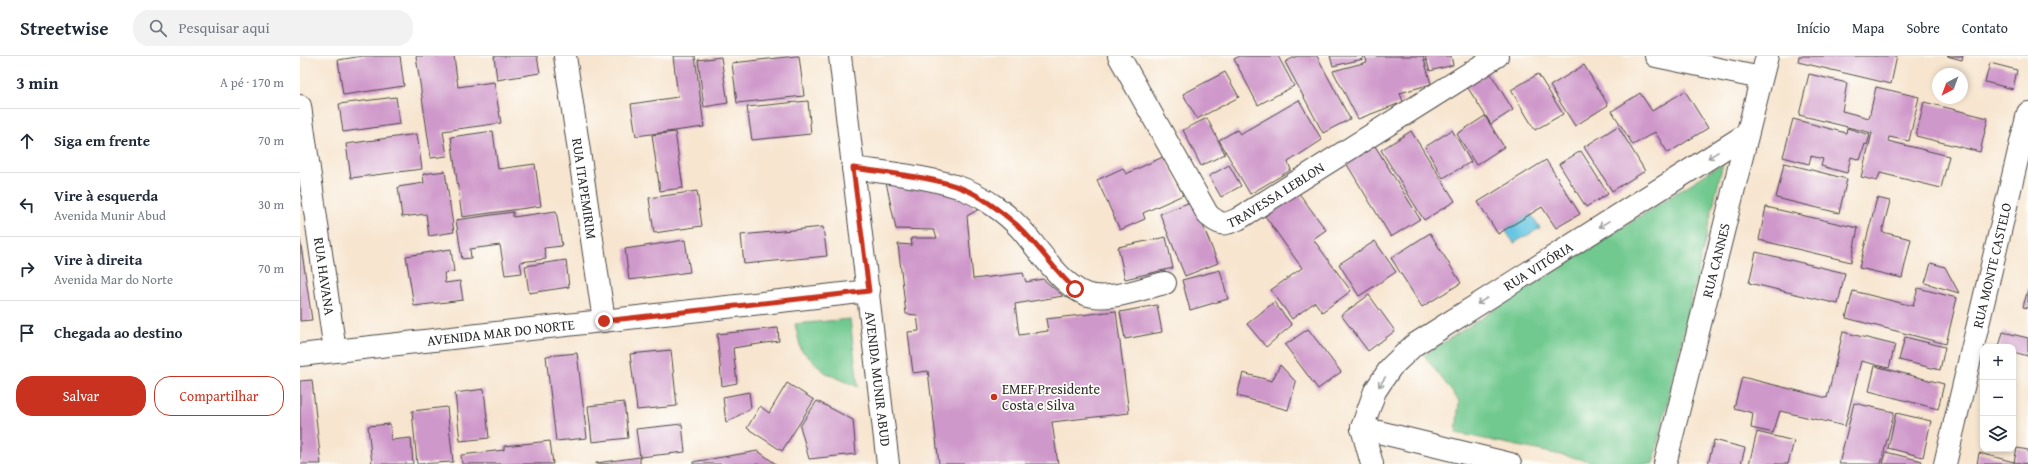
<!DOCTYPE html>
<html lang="pt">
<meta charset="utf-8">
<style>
:root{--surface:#fff;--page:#f2f2f3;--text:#1f2937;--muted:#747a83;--line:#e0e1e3;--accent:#c8321e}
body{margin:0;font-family:"Gentium Book Plus",serif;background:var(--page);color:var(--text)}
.controls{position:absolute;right:12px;bottom:12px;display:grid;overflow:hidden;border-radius:8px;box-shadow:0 2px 6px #0003}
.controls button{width:36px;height:36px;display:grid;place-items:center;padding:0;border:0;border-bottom:1px solid var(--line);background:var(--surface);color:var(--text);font:20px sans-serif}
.compass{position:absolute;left:1632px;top:12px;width:36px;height:36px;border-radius:50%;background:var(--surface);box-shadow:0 2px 6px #0003;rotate:221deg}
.stop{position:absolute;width:12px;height:12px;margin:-9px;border:3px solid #c8321e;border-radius:50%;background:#fff}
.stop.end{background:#c8321e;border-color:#fff;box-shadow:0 1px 4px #0008}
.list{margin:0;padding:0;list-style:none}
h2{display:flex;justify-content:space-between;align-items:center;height:52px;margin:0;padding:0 16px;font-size:17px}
h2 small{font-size:13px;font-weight:400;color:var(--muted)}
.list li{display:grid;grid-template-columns:26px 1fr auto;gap:12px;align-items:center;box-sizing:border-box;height:64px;padding:0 16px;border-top:1px solid var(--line)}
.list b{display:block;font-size:15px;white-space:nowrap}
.list p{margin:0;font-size:13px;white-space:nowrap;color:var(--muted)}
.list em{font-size:13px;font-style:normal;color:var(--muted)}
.actions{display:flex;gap:8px;padding:12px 16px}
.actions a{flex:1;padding:9px 0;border:1px solid var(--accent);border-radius:16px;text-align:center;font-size:14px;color:var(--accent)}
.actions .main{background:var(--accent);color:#fff}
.icon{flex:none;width:22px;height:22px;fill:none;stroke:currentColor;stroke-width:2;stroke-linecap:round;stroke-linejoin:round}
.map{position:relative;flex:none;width:1728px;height:408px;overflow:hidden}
header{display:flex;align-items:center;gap:24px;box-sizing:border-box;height:56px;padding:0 20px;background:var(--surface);border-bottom:1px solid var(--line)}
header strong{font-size:19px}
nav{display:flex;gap:22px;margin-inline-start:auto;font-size:14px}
.search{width:280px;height:36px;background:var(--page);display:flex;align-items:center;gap:10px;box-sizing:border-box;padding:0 14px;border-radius:16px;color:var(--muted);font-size:15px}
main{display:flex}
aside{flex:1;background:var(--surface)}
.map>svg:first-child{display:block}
</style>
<header>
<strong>Streetwise</strong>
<div class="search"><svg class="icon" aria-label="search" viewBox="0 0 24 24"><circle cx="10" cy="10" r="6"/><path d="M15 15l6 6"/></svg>Pesquisar aqui</div>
<nav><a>Início</a><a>Mapa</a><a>Sobre</a><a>Contato</a></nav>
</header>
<main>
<aside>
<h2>3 min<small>A pé · 170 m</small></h2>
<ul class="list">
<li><svg class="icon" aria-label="ahead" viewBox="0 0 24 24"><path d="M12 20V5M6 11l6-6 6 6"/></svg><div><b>Siga em frente</b></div><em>70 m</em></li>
<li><svg class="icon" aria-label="left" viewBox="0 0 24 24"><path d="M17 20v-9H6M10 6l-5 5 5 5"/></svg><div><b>Vire à esquerda</b><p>Avenida Munir Abud</p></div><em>30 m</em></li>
<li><svg class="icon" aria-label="right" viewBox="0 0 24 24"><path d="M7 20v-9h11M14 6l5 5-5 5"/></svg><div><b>Vire à direita</b><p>Avenida Mar do Norte</p></div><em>70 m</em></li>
<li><svg class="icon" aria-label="arrive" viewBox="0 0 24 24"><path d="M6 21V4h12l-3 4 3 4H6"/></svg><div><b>Chegada ao destino</b></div></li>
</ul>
<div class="actions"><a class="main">Salvar</a><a>Compartilhar</a></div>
</aside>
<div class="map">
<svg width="1728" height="408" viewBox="0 0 1728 408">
<rect width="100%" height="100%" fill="#fdfcf7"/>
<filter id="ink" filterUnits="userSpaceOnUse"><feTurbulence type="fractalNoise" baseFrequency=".025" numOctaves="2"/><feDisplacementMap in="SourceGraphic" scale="8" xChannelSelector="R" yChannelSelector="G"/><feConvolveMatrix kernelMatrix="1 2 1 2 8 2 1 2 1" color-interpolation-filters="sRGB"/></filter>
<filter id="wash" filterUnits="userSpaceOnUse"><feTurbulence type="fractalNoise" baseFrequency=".012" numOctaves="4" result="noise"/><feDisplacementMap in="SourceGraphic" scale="16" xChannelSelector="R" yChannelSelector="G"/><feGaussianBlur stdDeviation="0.9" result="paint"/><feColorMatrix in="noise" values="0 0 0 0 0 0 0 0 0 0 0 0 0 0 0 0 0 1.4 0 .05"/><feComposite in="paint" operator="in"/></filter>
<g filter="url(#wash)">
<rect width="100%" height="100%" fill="#f7e5cf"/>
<path fill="#71c98f" stroke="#4e7a5d" d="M1423 107 1353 408H1304L1156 377 1159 345 1124 299Z
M550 263 558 331 526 317 501 294 495 268Z"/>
<path fill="#64c5e2" stroke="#487886" d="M1231 158 1240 172 1214 187 1205 174Z"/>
<g id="blocks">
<path fill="#cf98ca" d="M63 0H100L104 30 43 39 38 4Z
M116 0H154L158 31 194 26 201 67 143 75 147 100 131 102Z
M194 0H237L240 17 197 24Z
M373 0H395L404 71 336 80 331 48 378 41Z
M496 0H499L504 40 437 47 432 7Z
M940 0H978L994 30 958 49 934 3Z
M997 0H1017L1050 63 1023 77 985 6Z
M1030 0H1062L1063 3 1033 10Z
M1065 0H1123L1131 28 1100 37 1103 46 1058 63 1033 15 1067 6Z
M1125 0H1151L1153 9 1130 15Z
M1499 0H1597L1591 28 1498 6Z
M1647 0H1663L1662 4Z
M421 1 428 47 404 51 398 4Z
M1690 7 1717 14 1713 33 1685 26Z
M1284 9 1308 49 1275 70 1250 30Z
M1189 15 1213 54 1191 68 1166 29Z
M925 16 939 41 897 63 883 38Z
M1238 18 1263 58 1235 74 1211 34Z
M1509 18 1547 27 1542 55 1569 62 1576 31 1619 41 1609 85 1589 81 1588 85 1649 100 1641 132 1580 117 1577 125 1561 121 1572 77 1499 59Z
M1385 35 1408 72 1368 97 1355 76 1333 89 1312 55 1340 37 1352 55Z
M96 41 100 68 43 76 39 48Z
M999 44 1022 84 988 106 991 114 950 138 919 84 937 74 940 78Z
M508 45 511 78 452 84 447 51Z
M1624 46 1688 62 1680 96 1616 80Z
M1185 60 1204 91 1176 109 1157 78Z
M907 62 925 98 901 110 883 74Z
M1493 63 1546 77 1547 72 1570 79 1567 89 1565 88 1560 104 1551 101 1547 117 1521 110 1523 103 1511 100 1509 108 1483 101Z
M1318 70 1345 115 1312 135 1284 91Z
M1152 74 1171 106 1143 122 1125 91Z
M193 75 198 113 235 108 241 150 162 161 151 81Z
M1111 75 1155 145 1124 164 1081 94Z
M375 76 383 132 360 135 352 79Z
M117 78 122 113 51 122 46 88Z
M1075 90 1120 163 1091 181 1046 107Z
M1281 95 1308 138 1286 151 1259 108Z
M865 100 883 139 843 157 845 163 820 174 797 124 823 112 826 118Z
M1246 104 1280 158 1256 172 1242 151 1198 178 1178 146Z
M1484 107 1547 123 1539 157 1476 142Z
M929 109 941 130 921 141 909 120Z
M145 115 154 176 129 180 126 158 102 161 98 131 124 127 123 118Z
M586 126 655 136 679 153 667 160 673 223 723 217 726 226 743 223 763 240 715 248 719 279 748 275 746 263 816 255 829 357 752 366 758 408H639L628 315 613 317 608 276 619 275 617 259 606 258 598 188 612 189 611 182H637L634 174 596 173Z
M397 135 402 170 354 177 349 142Z
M998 136 1026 174 1013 183 1051 235 1022 256 1015 246 992 263 971 234 1002 212 965 160Z
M1577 142 1590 145 1582 176 1611 183 1602 222 1559 212Z
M893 145 918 207 885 220 860 158Z
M1466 151 1558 172 1551 206 1459 184Z
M256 155 262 190 244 192 246 203 220 206 222 217 205 219 200 189 170 193 171 202 162 203 156 164 213 156V161Z
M523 171 527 200 444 208 441 179Z
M1130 177 1161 227 1122 251 1091 202Z
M866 181 873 212 825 223 818 191Z
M0 183 12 264 0 265Z
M385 184 390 216 329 224 325 193Z
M1075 185 1096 216 1059 240 1039 208Z
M151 193 154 216 144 217 145 227 160 225 163 244 114 250 106 200Z
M1456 196 1545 217 1538 248 1449 227Z
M266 204 269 231 229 237 225 210Z
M1631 207 1645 211 1659 237 1625 227Z
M920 214 928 243 890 254 882 224Z
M1618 232 1657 242 1646 288 1546 262 1553 235 1613 250Z
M1728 233V252L1723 251Z
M1069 239 1095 275 1068 295 1041 259Z
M974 246 992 269 966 291 947 268Z
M857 249 862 276 825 283 820 256Z
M478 272 479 285 433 292 437 327 422 330 417 278Z
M1008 273 1041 316 1018 333 985 289Z
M1543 276 1595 289 1589 312 1561 305 1545 370 1480 355 1473 377 1451 372 1453 357 1434 352 1442 321 1527 342Z
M1703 276 1728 282V300L1713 296V291H1699Z
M1605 281 1645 291 1640 314 1599 304Z
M371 294 377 350 337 354 330 298Z
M277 297 287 382 256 385 246 300Z
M980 309 996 326 988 354 937 340 943 317 972 325Z
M1575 310 1644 328 1638 353 1569 335Z
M12 324 21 408H0V325Z
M487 327 514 344 482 395 447 372 460 350 469 357Z
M184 333 189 382 160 385 155 337Z
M449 336 451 352 426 367 423 341Z
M517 345 553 364 556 398 509 403 500 370Z
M324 346 328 382 292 386 288 350Z
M1554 347 1594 356 1581 408H1539Z
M147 351 153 406 117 408 112 355Z
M1596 357 1631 365 1623 401 1588 392Z
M90 368 91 384 111 382 113 408H72L68 370Z
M382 368 385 396 340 401 336 373Z
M1457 376 1494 385 1488 408H1449Z
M1414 384 1445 392 1441 408H1408Z
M250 385 253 408H162L161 399 204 394V390Z
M1717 392 1728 394V408L1714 406Z
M458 395 476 408H393V406Z
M1586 396 1622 405 1621 408H1583Z
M1679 397 1714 406V408H1677Z
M340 401V408H296V407Z"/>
</g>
</g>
<g filter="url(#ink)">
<use href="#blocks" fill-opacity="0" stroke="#4a4744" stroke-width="1"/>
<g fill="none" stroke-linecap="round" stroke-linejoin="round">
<g stroke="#4a4744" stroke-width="24">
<g id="street">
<path id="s1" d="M265 0 304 265"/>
<path id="s2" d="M819 0 908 159C921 169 923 170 938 163L1197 0"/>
<path d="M1356 0 1461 22"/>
<path id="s3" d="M0 50 35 295"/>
<path d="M553 112C587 117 634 121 666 134 685 142 706 157 720 172 739 193 765 237 794 240 817 243 843 232 865 227"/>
<path id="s4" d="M0 299 569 235"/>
<path id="s5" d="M1062 372 1075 335 1091 311 1114 289 1447 78"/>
<path d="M1062 372 1210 408"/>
<path d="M1062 372 1072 408"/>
<path id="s6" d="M1365 408 1467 0"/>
<path id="s7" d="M1645 408 1728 57"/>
</g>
</g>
<g stroke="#4a4744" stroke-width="24">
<g id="secondary">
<path id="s8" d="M540 0 588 408"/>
</g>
</g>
<use href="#street" stroke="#fff" stroke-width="22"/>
<use href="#secondary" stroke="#fff" stroke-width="22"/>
</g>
<defs><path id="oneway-shaft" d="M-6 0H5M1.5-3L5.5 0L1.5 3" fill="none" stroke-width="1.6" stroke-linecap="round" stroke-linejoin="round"/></defs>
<g stroke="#a0a0a0">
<use href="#oneway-shaft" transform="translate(1413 99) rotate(148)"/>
<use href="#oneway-shaft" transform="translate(1304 168) rotate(148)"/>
<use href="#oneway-shaft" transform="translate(1182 245) rotate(148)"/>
<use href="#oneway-shaft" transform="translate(1082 326) rotate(124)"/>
</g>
</g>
<g fill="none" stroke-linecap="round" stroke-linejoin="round" filter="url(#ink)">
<path stroke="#c8321e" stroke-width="5" d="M304 265 569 235 553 112C586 117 637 121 666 134 685 142 703 157 718 170 739 190 754 214 775 233"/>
</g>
<circle fill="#c8321e" stroke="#fdfcf7" stroke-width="1.5" cx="694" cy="341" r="4"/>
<g text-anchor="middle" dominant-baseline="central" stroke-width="3.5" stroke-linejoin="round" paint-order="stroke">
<g font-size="14" fill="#2b2b2b" stroke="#fdfcf7">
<text stroke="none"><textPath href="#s1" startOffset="134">RUA ITAPEMIRIM</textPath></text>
<text stroke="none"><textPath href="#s2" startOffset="260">TRAVESSA LEBLON</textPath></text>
<text stroke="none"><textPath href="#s6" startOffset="210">RUA CANNES</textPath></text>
<text stroke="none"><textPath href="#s7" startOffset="204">RUA MONTE CASTELO</textPath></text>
<text stroke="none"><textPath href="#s5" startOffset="247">RUA VITÓRIA</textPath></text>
<text stroke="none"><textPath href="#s3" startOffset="172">RUA HAVANA</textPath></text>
<text stroke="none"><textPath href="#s4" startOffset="202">AVENIDA MAR DO NORTE</textPath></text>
<text stroke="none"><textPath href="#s8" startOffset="325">AVENIDA MUNIR ABUD</textPath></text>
</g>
<g font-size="14" fill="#2b2b2b" stroke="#fdfcf7" text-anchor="start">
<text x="702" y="333">EMEF Presidente<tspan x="702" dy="16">Costa e Silva</tspan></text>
</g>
</g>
</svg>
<div class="controls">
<button>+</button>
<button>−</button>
<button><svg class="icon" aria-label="layers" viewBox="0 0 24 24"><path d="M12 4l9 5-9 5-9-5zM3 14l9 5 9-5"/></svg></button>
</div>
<svg class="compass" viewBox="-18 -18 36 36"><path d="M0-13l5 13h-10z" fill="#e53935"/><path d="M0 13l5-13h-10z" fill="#747a83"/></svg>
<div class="stop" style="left:775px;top:233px"></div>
<div class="stop end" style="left:304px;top:265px"></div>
</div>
</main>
